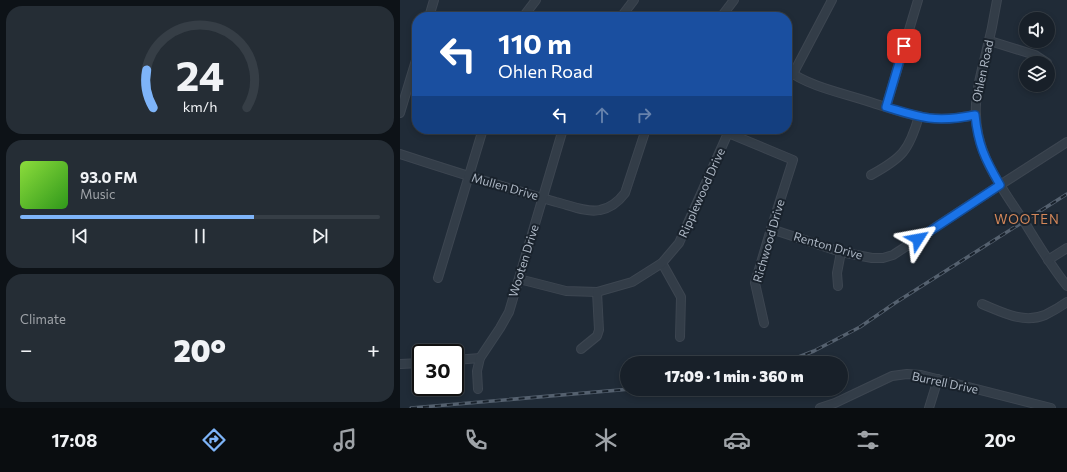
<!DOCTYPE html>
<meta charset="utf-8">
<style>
:root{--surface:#182029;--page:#252d35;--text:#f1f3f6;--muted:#9fa3a8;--line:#363e46;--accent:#7eb4f9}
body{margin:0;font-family:Commissioner,sans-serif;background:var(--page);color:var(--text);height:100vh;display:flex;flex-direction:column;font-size:15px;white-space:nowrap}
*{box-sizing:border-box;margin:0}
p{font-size:13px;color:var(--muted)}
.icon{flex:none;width:22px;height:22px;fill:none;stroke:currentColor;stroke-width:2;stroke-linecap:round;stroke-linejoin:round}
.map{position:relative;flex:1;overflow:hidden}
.side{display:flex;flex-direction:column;gap:6px;padding:6px;background:#0d1217;width:400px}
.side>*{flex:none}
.guide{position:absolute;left:12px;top:12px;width:380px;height:122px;border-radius:16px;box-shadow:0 2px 6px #0003,0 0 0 1px var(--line);background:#1a4fa0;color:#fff;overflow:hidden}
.fabs{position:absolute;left:619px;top:12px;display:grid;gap:8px}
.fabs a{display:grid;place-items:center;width:36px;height:36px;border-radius:50%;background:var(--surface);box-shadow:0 2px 6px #0003,0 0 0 1px var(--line);font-size:20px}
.speed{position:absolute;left:12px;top:344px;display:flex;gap:8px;font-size:20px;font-weight:700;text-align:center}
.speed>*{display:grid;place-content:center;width:52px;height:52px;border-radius:50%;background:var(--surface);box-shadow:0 2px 6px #0003,0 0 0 1px var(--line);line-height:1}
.speed .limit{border:2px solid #111;border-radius:6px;background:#fff;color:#111}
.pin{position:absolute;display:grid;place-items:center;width:34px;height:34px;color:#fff;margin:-17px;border-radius:8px;box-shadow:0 2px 6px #0006}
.me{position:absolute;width:44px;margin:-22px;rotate:56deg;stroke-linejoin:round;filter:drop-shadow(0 0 3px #0008)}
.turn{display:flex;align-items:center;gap:14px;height:84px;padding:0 20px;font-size:18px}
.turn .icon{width:52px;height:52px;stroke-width:2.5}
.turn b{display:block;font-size:28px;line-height:34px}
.lanes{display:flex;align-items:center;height:38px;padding:0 20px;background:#0003;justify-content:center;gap:20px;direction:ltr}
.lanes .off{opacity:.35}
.big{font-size:30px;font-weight:800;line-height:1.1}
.side .widget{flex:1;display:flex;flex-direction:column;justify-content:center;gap:6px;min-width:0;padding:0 14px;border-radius:16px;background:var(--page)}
.side .dial{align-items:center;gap:0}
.dial svg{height:104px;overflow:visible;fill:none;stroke:var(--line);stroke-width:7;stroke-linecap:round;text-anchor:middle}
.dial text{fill:var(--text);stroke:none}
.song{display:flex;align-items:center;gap:12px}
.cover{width:48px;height:48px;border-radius:6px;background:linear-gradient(135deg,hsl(90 70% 55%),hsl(110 70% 35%))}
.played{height:4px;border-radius:2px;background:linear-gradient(90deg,var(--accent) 65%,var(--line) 65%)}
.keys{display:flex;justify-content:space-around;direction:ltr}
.heat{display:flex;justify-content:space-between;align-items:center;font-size:22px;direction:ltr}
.trip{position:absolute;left:220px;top:356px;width:228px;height:40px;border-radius:20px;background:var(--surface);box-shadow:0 2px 6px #0003,0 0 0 1px var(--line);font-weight:800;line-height:40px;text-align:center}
.tab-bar{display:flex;height:64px;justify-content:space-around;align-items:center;background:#0a0d10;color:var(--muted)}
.tab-bar .icon{width:28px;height:28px}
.tab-bar .current{color:var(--accent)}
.tab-bar b{font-size:18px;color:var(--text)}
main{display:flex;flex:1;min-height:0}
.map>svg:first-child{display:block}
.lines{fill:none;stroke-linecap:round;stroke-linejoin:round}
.minor-casing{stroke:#3d4651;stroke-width:10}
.minor{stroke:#333d48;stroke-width:8}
.rail-casing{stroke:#55616f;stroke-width:3.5}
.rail{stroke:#19222c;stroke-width:2;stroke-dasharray:6;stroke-linecap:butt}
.route-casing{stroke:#114b97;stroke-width:10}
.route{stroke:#1a73e8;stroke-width:7}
.labels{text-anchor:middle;stroke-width:4;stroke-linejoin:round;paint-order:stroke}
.street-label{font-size:12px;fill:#adb7c4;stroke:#19222c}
.neighbourhood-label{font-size:13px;letter-spacing:1px;fill:#d48759;stroke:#19222c}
</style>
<main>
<section class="side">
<div class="widget dial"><svg viewBox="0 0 100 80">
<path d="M14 69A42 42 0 1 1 86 69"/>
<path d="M14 69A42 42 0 0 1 9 40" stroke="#7eb4f9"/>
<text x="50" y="56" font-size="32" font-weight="700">24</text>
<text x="50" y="72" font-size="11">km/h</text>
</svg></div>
<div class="widget">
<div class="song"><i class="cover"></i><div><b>93.0 FM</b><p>Music</p></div></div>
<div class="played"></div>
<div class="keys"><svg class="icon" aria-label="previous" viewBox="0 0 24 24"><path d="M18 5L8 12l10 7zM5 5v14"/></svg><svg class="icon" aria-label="pause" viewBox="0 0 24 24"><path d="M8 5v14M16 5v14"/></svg><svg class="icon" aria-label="next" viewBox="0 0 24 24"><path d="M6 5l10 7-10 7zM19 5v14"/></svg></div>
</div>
<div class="widget"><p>Climate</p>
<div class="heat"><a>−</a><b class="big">20°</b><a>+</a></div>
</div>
</section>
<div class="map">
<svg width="667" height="408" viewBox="0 0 667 408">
<rect width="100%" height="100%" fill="#202b37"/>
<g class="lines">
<!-- minor casing -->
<g class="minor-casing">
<g id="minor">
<path d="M597,0C594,19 590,38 585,57C581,72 577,88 576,104C573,152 600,185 625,223C638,244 651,266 667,286"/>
<polyline points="29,17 34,0"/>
<polyline points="123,17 136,0"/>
<polyline points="221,17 234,0"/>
<polyline points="321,17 334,0"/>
<polyline points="590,41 635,55 647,63"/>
<path d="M387,70C410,87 443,93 470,102C489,108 509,116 529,118C545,120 560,118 575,115"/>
<polyline points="393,74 432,0"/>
<polyline points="486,107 518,0"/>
<polyline points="0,113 17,57"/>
<polyline points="323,129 328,133 393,160 371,229 355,283 364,323"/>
<path d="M0,154C52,171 103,187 156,202C169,205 187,213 200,210C211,208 219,201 225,193L246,129"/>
<path d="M471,175C502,158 509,151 519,116"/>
<polyline points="371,229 441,252 472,258 483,258 493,255 600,185 667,142"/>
<polyline points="648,260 667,248"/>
<polyline points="262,263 281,297 280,337"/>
<polyline points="38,278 83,129"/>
<polyline points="119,279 166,291 197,292 232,282 262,263 279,243 328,133"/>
<polyline points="438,286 437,273 441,252"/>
<path d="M582,304C602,312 623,324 645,315C653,311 660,307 667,302"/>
<polyline points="181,349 197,336 199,330 197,292"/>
<polyline points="55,360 80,358"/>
<polyline points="0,364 21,363"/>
<polyline points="78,389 77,371 80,358 100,328 109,312 163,129"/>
<polyline points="420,408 435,403 492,376 507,374 521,375 651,408"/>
<polyline points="529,408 538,379"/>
</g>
</g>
<!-- minor -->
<use href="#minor" class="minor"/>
<!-- rail casing -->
<g class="rail-casing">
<g id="rail">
<polyline points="383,363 414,351 460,327 495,303 667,194"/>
<polyline points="11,408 231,389"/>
</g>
</g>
<!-- rail -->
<use href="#rail" class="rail"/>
</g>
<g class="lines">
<!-- route casing -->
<g class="route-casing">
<path id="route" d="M504,46L486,107C500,111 514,116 529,118C544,120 560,118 575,115C578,145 585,159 600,185L518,239"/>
</g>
<!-- route -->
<use href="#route" class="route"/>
</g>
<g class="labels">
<!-- street labels -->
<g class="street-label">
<text transform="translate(583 71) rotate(-78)" y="4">Ohlen Road</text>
<text transform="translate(105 187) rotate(16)" y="4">Mullen Drive</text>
<text transform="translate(302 193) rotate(-66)" y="4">Ripplewood Drive</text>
<text transform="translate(369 241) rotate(-74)" y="4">Richwood Drive</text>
<text transform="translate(428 246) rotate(16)" y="4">Renton Drive</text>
<text transform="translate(124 261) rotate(-73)" y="4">Wooten Drive</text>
<text transform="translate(545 383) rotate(12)" y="4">Burrell Drive</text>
</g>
<!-- neighbourhood labels -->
<g class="neighbourhood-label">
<text x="627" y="224">WOOTEN</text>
</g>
</g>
</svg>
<div class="fabs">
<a><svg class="icon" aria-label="sound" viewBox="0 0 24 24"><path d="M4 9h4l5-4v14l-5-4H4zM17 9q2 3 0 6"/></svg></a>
<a><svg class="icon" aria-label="layers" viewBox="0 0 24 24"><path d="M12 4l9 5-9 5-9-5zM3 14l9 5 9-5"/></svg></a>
</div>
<div class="speed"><div class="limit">30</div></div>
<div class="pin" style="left:504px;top:46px;background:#d93025"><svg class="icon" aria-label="arrive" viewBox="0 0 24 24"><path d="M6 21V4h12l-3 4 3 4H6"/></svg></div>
<svg class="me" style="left:518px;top:239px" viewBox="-20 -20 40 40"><path d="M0-17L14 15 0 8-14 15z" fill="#1a73e8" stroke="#fff" stroke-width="4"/></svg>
<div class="trip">17:09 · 1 min · 360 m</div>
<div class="guide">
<div class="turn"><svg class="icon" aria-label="left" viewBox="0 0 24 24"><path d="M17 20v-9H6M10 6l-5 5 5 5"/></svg><div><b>110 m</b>Ohlen Road</div></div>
<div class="lanes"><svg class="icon" aria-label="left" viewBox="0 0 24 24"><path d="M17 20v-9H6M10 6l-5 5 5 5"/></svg><svg class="icon off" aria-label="ahead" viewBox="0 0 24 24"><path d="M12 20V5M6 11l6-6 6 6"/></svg><svg class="icon off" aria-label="right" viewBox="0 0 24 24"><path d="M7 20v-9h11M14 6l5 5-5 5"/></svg></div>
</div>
</div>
</main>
<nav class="tab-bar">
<b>17:08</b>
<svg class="icon current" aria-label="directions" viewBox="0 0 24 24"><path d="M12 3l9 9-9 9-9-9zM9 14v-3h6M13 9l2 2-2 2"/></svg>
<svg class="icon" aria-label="music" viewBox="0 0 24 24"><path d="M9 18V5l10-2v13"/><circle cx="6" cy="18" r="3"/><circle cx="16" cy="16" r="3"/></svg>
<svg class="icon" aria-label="phone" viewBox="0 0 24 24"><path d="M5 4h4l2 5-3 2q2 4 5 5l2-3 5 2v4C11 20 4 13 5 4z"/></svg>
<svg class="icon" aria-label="climate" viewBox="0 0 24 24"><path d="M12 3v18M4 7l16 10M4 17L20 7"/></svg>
<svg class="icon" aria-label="car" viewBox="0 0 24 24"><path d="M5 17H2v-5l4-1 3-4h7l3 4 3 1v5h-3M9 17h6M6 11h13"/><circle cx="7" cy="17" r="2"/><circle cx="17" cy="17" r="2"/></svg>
<svg class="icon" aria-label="filters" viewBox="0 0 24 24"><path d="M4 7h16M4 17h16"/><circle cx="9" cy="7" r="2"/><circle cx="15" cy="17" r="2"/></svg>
<b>20°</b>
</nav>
